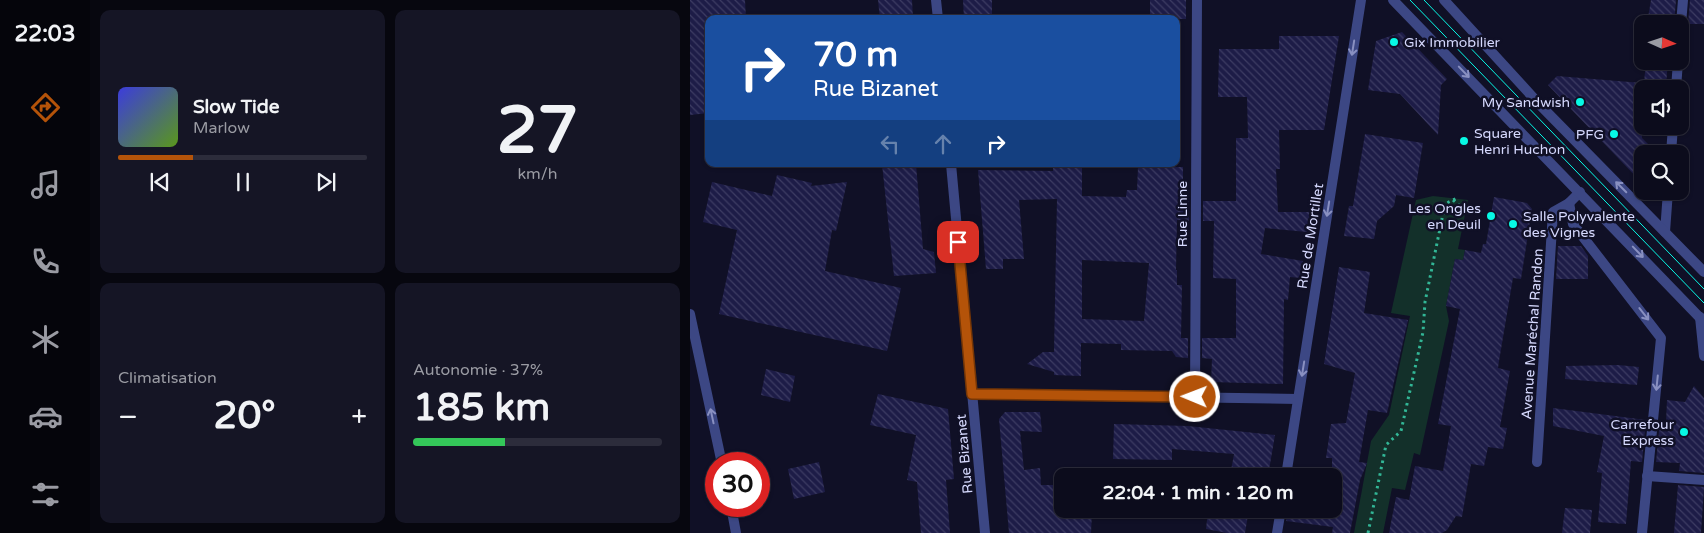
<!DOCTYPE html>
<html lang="fr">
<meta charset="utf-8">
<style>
:root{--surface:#0c0c1c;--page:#151525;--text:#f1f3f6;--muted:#9a9ba3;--line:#2c2c3b;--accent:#b45309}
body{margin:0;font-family:"Varela Round",sans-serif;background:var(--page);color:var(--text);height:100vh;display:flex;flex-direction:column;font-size:19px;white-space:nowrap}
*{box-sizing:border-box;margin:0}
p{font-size:16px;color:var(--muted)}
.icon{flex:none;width:28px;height:28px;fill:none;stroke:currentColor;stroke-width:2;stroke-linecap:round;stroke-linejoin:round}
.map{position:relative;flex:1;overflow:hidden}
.side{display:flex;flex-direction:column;gap:10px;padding:10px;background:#07070f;width:600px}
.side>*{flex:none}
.top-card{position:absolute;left:15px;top:15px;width:475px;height:152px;border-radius:10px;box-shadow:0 1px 4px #0004,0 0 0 1px var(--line);background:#1a4fa0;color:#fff;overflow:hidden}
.needle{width:32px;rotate:93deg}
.tools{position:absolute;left:944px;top:15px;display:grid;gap:10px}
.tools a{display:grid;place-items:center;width:55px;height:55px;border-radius:10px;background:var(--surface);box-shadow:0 1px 4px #0004,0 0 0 1px var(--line);font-size:25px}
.speed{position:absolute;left:15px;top:452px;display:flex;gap:10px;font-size:25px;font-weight:700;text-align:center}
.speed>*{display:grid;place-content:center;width:65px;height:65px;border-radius:50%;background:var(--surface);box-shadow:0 1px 4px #0004,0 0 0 1px var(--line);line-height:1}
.speed .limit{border:8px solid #d22;background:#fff;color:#111}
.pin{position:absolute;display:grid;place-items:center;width:42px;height:42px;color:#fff;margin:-21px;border-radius:10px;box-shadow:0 2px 8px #0006}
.me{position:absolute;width:55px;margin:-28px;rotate:271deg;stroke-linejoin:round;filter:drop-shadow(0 0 4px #0008)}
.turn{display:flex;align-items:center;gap:18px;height:105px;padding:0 25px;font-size:22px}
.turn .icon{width:65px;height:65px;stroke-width:2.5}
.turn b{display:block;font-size:35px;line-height:42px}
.lanes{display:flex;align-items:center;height:48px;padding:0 25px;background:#0003;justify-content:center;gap:25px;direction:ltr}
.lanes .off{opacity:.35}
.big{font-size:38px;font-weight:700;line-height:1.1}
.side .widget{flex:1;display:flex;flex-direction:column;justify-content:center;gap:8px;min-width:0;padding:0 18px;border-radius:10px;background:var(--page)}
.side .dial{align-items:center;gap:0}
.dial b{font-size:65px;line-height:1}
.song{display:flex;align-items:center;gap:15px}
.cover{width:60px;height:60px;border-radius:8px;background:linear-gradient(135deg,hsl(240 70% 55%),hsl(90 70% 35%))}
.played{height:5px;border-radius:2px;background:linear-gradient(90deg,var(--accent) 30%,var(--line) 30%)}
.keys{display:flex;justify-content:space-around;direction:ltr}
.heat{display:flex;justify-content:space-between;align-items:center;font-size:28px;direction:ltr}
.charge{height:8px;border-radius:4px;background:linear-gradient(90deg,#34c759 37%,var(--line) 0)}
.side .tiles{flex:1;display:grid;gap:10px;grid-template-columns:repeat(2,1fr)}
.trip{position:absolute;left:364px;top:468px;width:288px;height:50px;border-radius:10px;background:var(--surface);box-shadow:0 1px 4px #0004,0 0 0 1px var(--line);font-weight:700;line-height:50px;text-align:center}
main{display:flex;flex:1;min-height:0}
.menu{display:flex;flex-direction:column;width:90px;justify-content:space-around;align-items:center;background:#05050b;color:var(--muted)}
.menu .icon{width:35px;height:35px}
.menu .active{color:var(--accent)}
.menu b{font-size:22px;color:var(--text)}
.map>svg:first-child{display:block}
.green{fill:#13302a}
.building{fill:url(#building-back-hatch);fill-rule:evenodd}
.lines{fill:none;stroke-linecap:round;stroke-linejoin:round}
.path{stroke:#32b696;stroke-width:3;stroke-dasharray:2.5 4;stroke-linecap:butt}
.service{stroke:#3c4784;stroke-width:10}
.minor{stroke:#3c4784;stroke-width:10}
.tertiary{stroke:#3c4784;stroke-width:10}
.tram{stroke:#07f9e5;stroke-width:1}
.oneway{stroke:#8990c1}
.route-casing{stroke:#753606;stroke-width:12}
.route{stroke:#b45309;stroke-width:9}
.poi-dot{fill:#07f9e5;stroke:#101026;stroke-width:2}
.labels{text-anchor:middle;stroke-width:5;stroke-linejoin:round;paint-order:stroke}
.poi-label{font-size:14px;fill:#d6d9fe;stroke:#101026;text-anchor:end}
.street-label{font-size:14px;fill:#d6d9fe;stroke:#101026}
</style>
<main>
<nav class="menu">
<b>22:03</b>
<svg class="icon active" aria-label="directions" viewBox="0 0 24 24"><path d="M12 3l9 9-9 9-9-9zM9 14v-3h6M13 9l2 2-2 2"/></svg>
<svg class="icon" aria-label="music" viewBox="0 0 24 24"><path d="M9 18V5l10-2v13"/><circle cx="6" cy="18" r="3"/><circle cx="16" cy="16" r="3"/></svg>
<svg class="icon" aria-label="phone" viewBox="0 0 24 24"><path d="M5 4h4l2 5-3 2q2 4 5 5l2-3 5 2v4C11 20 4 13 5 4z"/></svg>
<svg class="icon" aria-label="climate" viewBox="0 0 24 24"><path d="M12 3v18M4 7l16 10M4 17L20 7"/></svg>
<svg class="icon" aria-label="car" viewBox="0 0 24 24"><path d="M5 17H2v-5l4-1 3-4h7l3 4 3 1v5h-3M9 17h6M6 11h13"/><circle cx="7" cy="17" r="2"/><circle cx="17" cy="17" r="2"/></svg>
<svg class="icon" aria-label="filters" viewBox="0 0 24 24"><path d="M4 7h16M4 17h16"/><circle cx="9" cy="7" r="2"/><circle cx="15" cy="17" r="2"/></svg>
</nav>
<section class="side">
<div class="tiles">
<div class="widget">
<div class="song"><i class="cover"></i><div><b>Slow Tide</b><p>Marlow</p></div></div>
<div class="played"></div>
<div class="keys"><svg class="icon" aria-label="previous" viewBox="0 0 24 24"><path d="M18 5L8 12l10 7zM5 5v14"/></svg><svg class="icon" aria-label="pause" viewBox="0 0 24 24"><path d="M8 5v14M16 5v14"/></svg><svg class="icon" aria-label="next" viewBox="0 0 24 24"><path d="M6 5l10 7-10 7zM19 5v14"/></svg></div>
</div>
<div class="widget dial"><b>27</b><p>km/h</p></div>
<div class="widget"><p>Climatisation</p>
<div class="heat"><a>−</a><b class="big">20°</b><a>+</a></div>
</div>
<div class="widget"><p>Autonomie · 37%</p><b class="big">185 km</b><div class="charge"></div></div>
</div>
</section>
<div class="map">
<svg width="1014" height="533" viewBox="0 0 1014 533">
<defs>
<pattern id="building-back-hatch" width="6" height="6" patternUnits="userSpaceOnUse" patternTransform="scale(1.25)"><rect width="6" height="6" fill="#1d1c47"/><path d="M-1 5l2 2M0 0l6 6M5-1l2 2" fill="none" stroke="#3d3c63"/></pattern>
</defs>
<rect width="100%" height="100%" fill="#101026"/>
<!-- green -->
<polygon class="green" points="743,196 778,200 768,249 775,250 773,260 765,259 756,306 759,321 730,455 724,453 715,490 702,488 693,533 664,533 681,441 699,415 720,316 701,313 726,200"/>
<!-- building -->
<g class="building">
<polygon points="0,0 55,0 56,19 19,19 19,113 0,115"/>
<polygon points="188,0 222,0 223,19 190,19"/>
<polygon points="273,0 302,0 302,19 274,19"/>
<rect x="460" y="0" width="36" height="19"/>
<polygon points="961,0 986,0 984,24 957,24"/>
<polygon points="1000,0 1014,0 1014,24 998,24"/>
<polygon points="712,32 757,79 751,85 748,135 710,94 678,90 686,41"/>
<polygon points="589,36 649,36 634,130 589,130 590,169 586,169 588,212 621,212 617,232 575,228 571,254 613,261 610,278 600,277 598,300 594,299 593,384 521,382 522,359 512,358 512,338 546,338 546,279 523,278 524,221 513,221 513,201 546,201 546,138 558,138 557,97 528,97 529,49 589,49"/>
<polygon points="956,61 978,61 976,85 954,83"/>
<polygon points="867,76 952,83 952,138 968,154 952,154 952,183 858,85"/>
<polygon points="675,134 733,143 724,198 706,195 704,206 687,221 684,239 654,236 659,206 663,206"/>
<polygon points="192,164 226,164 233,249 244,252 246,273 204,276"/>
<path d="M363,164H392V196L436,197L437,190H447L448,167H493V202L499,201V221L487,220L486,270H487V285H492L491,338H498V358L486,357L482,351L431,350V344L391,343V376L364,375V372L337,364L353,352H364L367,199L329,200L334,259H313V269H296L288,170L363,171ZM392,260L459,263L454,321L392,319Z"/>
<polygon points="87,175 122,183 121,186 157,182 146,231 142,230 135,271 211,288 197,351 29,314 47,230 13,222 22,182 82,196"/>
<polygon points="804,197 837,203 842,209 831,279 823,278 809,361 808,368 820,371 810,427 817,428 813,449 798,447 794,466 781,464 772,517 766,516 757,530 752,533 699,533 706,497 719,500 725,466 753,471 761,426 748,424 770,309 756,306 765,259 773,260 775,250 791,253 793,244 796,244"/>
<polygon points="868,246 891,246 898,256 898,279 866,279"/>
<polygon points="649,267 680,272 674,313 718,320 697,413 678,410 669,462 677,463 670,480 660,533 642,533 643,527 596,521 598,509 642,509 642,458 636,458 641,424 656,423 665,373 634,364"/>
<polygon points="928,365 949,367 947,385 875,379 876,366"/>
<polygon points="76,369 105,376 100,402 71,395"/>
<polygon points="1004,386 1014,398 1014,473 989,471 990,463 966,462 970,421 976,422 977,400 995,402"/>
<polygon points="188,394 258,409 264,479 256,480 260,533 231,533 227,482 217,480 226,435 180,425"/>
<polygon points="863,408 956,420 952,462 941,461 936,524 908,522 912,473 907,472 914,436 863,426"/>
<polygon points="315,412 350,412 352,432 330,431 334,470 350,468 351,485 372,485 372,509 399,509 399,513 402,513 401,533 319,533 309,419"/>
<polygon points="424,424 498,426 585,435 578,476 540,476 544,454 482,449 482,460 423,459"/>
<polygon points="129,462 135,492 104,499 98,469"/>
<polygon points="988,485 1014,487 1011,533 984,533"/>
<polygon points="875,508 902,510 900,533 872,533"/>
<polygon points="536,509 559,509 555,533 537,533 516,529 518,511 535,513"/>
</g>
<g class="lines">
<!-- path -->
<g class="path">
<polyline points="763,200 776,211"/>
<polyline points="678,533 696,445 711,431 733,332 735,302 755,204 767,198"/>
</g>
<!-- service -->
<polyline class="service" points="1010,317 1014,356"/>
<!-- minor -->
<g class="minor">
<polyline points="246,0 248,19"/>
<polyline points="990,36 993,0"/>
<polyline points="986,89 988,61"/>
<polyline points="981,154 983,126"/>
<polyline points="261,164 295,533"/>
<polyline points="879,203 883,224 971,338 952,533"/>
<polyline points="975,232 978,191"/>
<polyline points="0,314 32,464"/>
<polyline points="282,394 608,399"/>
<polyline points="505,397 507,0"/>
<polyline points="847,462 863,212 879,203 890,192"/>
<polyline points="596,476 671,0"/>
<polyline points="957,476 1014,480"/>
<polyline points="41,506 46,533"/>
<polyline points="587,533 591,509"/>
</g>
<!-- tertiary -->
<g class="tertiary">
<polyline points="703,0 1014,322"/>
<polyline points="754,0 850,105 1014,272"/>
</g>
<!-- tram -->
<g class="tram">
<polyline points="720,0 1014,303"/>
<polyline points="734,0 1014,289"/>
</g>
</g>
<!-- one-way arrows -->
<defs><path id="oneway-shaft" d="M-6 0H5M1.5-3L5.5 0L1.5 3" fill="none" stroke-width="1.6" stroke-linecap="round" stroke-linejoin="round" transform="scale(1.25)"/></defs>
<g class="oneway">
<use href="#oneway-shaft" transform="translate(663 48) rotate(99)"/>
<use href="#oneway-shaft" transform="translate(774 72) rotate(46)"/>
<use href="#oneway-shaft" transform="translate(931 187) rotate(-135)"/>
<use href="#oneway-shaft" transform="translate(638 209) rotate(99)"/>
<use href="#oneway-shaft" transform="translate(948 252) rotate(46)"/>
<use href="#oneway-shaft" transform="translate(954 314) rotate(52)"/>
<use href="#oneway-shaft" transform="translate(613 369) rotate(99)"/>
<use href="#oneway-shaft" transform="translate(967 383) rotate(96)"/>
<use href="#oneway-shaft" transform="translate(22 416) rotate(-102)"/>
</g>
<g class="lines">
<!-- route casing -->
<g class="route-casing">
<polyline id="route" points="268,242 282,394 505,397"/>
</g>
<!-- route -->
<use href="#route" class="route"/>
</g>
<!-- markers -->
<g class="poi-dot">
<circle cx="704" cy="42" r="5"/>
<circle cx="890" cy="102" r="5"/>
<circle cx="924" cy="134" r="5"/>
<circle cx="774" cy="141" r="5"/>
<circle cx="801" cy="216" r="5"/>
<circle cx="823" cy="224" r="5"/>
<circle cx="994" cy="432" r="5"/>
</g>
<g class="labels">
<!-- poi labels -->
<g class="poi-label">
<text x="714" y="47" text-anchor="start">Gix Immobilier</text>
<text x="880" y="107">My Sandwish</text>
<text x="784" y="138" text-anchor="start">Square<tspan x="784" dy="16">Henri Huchon</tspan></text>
<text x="914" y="139">PFG</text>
<text x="791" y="213">Les Ongles<tspan x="791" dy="16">en Deuil</tspan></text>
<text x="833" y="221" text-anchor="start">Salle Polyvalente<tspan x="833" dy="16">des Vignes</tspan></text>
<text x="984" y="429">Carrefour<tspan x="984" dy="16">Express</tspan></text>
</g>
<!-- street labels -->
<g class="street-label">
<text transform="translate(492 214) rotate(-90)" y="5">Rue Linne</text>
<text transform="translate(620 236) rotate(-81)" y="5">Rue de Mortillet</text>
<text transform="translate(842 334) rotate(-86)" y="5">Avenue Maréchal Randon</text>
<text transform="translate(274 454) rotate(-95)" y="5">Rue Bizanet</text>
</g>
</g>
</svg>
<div class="tools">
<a><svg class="needle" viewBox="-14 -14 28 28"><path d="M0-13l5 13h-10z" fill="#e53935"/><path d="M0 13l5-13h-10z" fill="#9a9ba3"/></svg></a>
<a><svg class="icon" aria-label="sound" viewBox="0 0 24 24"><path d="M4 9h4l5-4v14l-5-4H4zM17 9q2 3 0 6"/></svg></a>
<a><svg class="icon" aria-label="search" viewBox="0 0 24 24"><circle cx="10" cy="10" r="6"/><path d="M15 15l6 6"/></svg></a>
</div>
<div class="speed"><div class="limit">30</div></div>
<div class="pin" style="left:268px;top:242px;background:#d93025"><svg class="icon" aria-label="arrive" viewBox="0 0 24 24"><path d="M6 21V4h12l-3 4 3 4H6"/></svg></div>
<svg class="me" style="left:505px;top:397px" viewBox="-20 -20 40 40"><circle r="17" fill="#b45309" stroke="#fff" stroke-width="3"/><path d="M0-11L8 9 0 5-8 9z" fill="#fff"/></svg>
<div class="trip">22:04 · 1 min · 120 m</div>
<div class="top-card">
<div class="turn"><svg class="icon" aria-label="right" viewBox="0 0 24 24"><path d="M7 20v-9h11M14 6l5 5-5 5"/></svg><div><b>70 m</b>Rue Bizanet</div></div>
<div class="lanes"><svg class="icon off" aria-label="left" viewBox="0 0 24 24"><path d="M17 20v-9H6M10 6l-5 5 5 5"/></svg><svg class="icon off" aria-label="ahead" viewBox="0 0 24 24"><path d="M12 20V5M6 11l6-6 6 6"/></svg><svg class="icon" aria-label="right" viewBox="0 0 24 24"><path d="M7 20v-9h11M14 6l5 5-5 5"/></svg></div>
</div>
</div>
</main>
